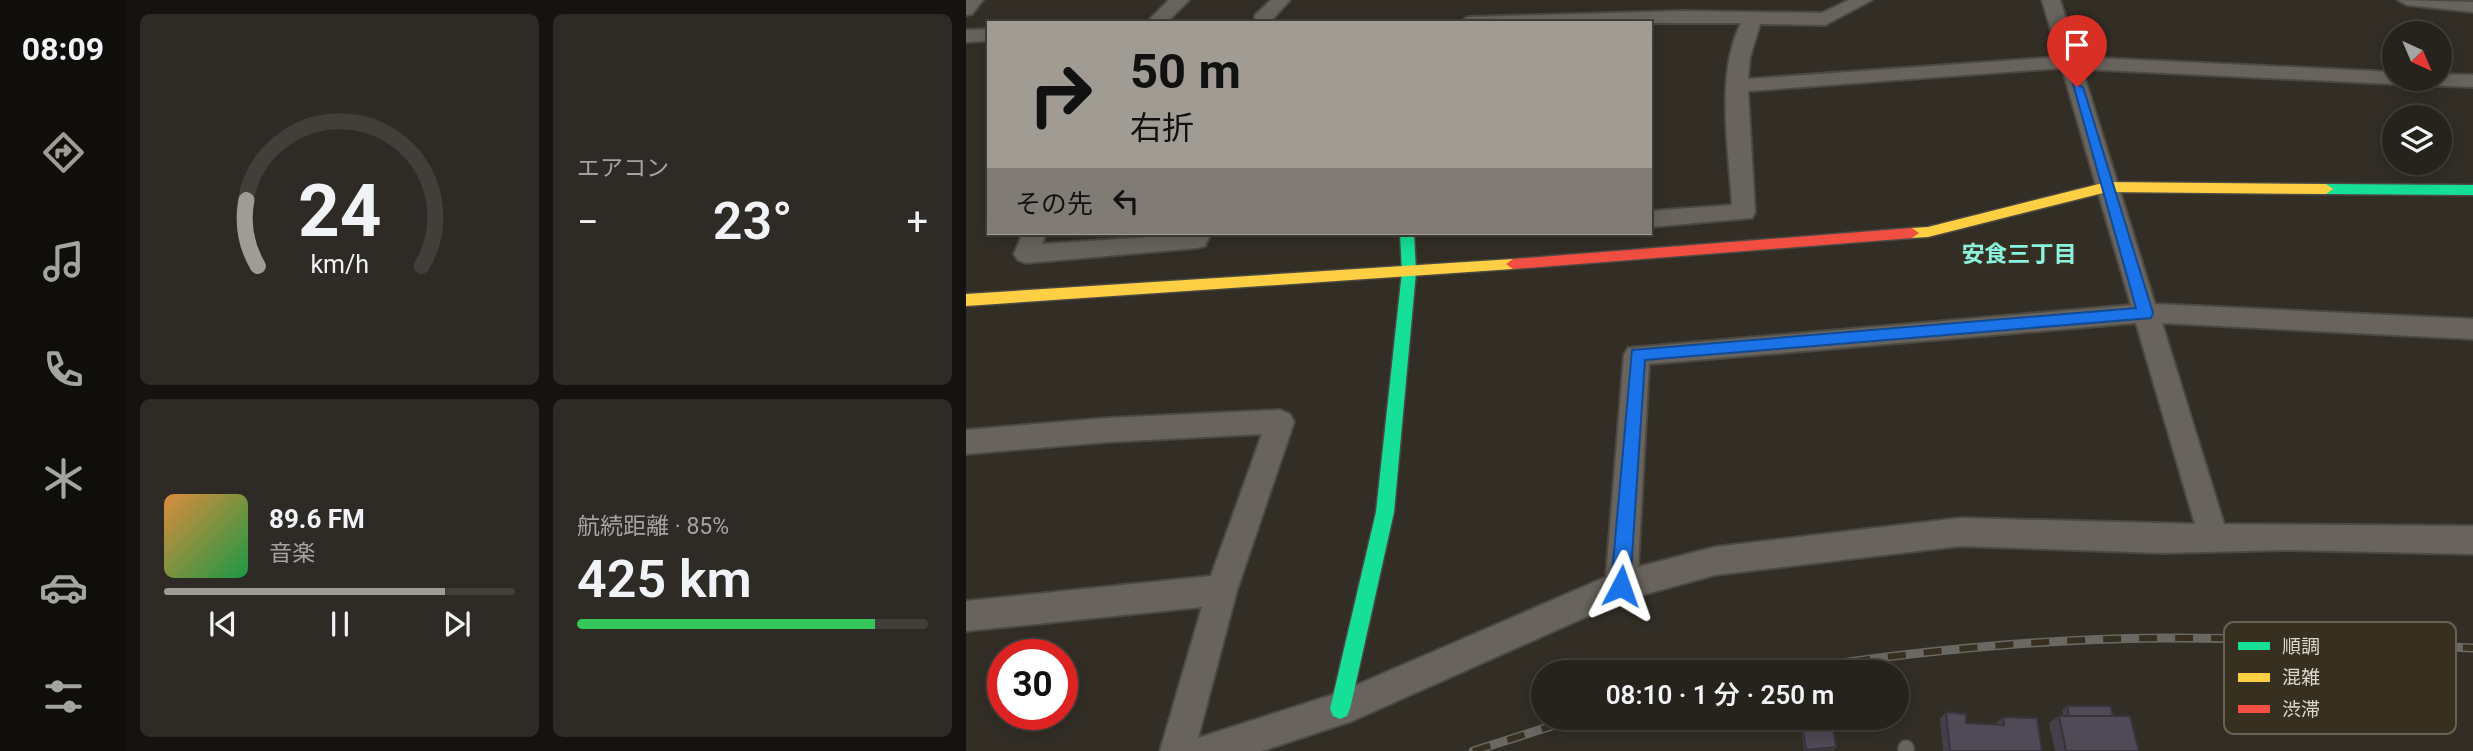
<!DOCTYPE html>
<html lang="ja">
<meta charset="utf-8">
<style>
:root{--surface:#26221c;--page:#2e2a25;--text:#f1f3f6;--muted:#a4a4a3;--line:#423f3b;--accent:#a09c93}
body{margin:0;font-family:Roboto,"Noto Sans JP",sans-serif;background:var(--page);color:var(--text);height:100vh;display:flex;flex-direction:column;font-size:26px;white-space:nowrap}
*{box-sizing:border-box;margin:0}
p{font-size:23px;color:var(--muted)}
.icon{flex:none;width:38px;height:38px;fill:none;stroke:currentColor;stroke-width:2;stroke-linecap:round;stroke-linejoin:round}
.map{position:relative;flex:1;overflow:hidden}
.sheet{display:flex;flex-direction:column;gap:14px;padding:14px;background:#15130f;width:840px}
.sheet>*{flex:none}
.banner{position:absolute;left:21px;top:21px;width:665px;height:214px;border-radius:0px;box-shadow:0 4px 18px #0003,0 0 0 2px var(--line);background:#a09c93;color:#111;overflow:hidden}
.needle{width:46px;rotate:136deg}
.buttons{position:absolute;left:1416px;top:21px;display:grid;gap:14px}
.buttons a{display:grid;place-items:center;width:70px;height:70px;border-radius:50%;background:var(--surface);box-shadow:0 4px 18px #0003,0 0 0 2px var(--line);font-size:35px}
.speed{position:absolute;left:21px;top:639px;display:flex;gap:14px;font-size:35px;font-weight:700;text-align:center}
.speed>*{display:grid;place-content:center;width:91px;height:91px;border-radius:50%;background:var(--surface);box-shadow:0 4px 18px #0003,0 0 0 2px var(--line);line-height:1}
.speed .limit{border:10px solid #d22;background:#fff;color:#111}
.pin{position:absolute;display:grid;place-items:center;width:60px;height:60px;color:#fff;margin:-72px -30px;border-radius:50% 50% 50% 0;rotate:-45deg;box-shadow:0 0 7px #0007}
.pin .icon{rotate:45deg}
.me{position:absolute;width:77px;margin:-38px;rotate:4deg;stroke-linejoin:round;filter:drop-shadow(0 0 5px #0008)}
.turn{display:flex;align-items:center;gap:24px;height:147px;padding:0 28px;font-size:32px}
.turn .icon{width:91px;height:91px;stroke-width:2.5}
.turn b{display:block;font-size:49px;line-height:60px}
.then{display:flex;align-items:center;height:66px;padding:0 28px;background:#0003;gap:14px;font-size:26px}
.big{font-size:52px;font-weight:600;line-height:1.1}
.sheet .card{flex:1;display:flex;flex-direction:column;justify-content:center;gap:10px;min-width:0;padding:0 24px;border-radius:10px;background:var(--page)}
.sheet .dial{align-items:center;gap:0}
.dial svg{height:182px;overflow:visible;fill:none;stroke:var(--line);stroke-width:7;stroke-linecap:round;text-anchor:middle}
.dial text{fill:var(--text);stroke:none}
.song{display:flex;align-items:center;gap:21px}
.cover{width:84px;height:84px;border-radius:10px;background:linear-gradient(135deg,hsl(30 70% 55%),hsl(140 70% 35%))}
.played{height:7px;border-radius:4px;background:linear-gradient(90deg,var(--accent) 80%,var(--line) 80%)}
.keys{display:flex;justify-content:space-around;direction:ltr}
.heat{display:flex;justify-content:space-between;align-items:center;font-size:38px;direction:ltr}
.charge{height:10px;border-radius:5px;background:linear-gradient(90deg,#34c759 85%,var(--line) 0)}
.sheet .tiles{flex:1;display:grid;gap:14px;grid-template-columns:repeat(2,1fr)}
.trip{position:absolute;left:565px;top:660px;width:378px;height:70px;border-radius:35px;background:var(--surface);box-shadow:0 4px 18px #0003,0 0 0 2px var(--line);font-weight:600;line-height:70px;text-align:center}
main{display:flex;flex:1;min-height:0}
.tabs{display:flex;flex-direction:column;width:126px;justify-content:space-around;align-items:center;background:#0f0e0b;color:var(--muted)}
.tabs .icon{width:49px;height:49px}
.tabs .on{color:var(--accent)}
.tabs b{font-size:32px;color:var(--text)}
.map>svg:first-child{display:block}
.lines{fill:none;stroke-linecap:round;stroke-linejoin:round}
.lane-casing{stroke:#4c4942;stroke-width:18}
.street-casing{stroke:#4c4942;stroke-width:4}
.fast-casing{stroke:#4c4942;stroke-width:3}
.slow-casing{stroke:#4c4942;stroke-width:3}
.jam-casing{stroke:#4c4942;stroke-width:3}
.lane{stroke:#68645d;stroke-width:15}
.street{fill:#68645d;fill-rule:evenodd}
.fast{fill:#16e098;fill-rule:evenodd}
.slow{fill:#ffcf43;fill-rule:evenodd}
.jam{fill:#f24e42;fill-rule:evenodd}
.rail-casing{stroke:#6a6862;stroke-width:9}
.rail{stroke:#373021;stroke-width:6;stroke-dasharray:18;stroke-linecap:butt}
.wall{fill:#444049}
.building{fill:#4f4a55;stroke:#37343c;stroke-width:2}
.route{fill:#1a73e8;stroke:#114b97;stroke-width:2}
.labels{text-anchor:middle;stroke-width:6;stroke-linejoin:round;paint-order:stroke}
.neighbourhood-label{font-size:23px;font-weight:bold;fill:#8bf2e0;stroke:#373021}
.key{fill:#373021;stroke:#686255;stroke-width:2}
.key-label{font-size:19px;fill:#dbd7ce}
</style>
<main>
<nav class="tabs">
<b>08:09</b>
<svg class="icon on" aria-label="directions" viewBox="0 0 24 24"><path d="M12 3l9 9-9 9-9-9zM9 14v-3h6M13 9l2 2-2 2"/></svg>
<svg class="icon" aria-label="music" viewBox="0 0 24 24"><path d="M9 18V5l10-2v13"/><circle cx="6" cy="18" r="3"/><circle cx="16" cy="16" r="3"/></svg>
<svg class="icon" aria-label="phone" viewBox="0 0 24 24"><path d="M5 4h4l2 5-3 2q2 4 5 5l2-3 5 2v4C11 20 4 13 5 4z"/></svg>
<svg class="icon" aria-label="climate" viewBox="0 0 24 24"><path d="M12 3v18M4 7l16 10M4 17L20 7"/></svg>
<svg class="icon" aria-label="car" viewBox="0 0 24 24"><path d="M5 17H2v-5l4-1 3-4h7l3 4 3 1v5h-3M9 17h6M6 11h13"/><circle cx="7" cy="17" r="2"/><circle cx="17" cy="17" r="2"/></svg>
<svg class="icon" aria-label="filters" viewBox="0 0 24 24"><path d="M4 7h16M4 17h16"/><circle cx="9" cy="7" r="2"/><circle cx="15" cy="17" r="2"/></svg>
</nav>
<section class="sheet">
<div class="tiles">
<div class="card dial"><svg viewBox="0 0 100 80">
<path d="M14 69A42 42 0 1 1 86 69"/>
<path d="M14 69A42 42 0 0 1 9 40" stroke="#a09c93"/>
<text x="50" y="56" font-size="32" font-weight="700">24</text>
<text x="50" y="72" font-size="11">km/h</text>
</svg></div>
<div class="card"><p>エアコン</p>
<div class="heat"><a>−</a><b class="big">23°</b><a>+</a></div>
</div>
<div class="card">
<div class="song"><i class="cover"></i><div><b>89.6 FM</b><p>音楽</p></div></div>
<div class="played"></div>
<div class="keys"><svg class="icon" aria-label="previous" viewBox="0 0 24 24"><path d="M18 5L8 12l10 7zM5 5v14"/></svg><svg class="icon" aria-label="pause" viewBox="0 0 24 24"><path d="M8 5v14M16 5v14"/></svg><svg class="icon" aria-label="next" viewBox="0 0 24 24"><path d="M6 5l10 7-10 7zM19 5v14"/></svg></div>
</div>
<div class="card"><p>航続距離 · 85%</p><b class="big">425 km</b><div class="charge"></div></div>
</div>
</section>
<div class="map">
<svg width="1507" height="751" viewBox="0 0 1507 751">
<rect width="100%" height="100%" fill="#322e26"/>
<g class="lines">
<!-- lane casing -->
<g class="lane-casing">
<polyline id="lane" points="940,748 940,751"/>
</g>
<!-- street casing -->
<g class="street-casing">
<g id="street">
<polygon points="0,0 17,0 6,14 0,15"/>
<polygon points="203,0 223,0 200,23 180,23"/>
<polygon points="305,0 324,0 306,20 307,23 289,23 289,15"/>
<path d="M883,0H906L859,25L794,24L784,57L782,79L1093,57L1076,0H1094L1112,57L1428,72V79H1437L1428,84L1116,69L1189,304L1507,319V339L1196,323L1258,524L1507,526V554L1322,550L1197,553L994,546L749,575L658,600L386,721L296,751H194L236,607L0,631V601L245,576L296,434L142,442L0,454V430L142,418L314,410L324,414L328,422L271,590L232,738L372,693L640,577L658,355L662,348L1165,305L1096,68L782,91L789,212L786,218L684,227V211L766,205C763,148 749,76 775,23H493L502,17L716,11L856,13ZM1170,323L1229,524L994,518L749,547L672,567L683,364Z"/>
<polygon points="1432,0 1507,2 1507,12 1441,5"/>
<polygon points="23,29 23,41 0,42 0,30"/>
<polygon points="1474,74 1507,75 1507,87 1452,85 1442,79 1474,79"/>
<polygon points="57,233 80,233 76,244 245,233 239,246 231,248 60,263 52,260 48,254"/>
</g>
</g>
<!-- fast casing -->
<g class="fast-casing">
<g id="fast">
<polygon points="1360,184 1507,185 1507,195 1360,194 1353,189"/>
<polygon points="434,233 448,233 450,272 428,512 384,709 381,716 374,719 367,716 364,709 410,512 436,272"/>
</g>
</g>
<!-- slow casing -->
<g class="slow-casing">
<g id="slow">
<polygon points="1141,182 1360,184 1367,189 1360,194 1141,192 962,237 946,238 939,233 946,228 962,227"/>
<polygon points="547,259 554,264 547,269 0,306 0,294"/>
</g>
</g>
<!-- jam casing -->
<g class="jam-casing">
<polygon id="jam" points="946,228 953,233 946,238 547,269 540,264 547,259"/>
</g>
<!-- lane -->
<use href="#lane" class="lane"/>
<!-- street -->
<use href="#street" class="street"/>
<!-- fast -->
<use href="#fast" class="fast"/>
<!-- slow -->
<use href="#slow" class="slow"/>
<!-- jam -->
<use href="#jam" class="jam"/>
<!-- rail casing -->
<g class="rail-casing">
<g id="rail">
<path d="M815,672C941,652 1067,639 1195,638C1299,637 1403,644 1507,648"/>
<polyline points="507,751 611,718"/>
</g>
</g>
<!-- rail -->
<use href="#rail" class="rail"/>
</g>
<!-- wall -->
<g class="wall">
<polygon points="1101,706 1147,716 1173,751 1089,751 1083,723 1093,716 1097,716 1096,710"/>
<polygon points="980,712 1000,723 1030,725 1030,723 1037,717 1076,751 977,751 974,719"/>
<polygon points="836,724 870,747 868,750 838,751 835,727"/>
</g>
<!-- building -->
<g class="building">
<polygon points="1101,706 1145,706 1147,716 1103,716"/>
<polygon points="980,712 1000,714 1000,723 1038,725 1037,717 1071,718 1076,751 984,751"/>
<polygon points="1093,716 1164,716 1173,751 1100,751"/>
<polygon points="866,720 870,747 840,750 836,724"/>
</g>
<!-- route -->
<polygon class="route" points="1107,84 1117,87 1187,313 1185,318 679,360 664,586 661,593 655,595 648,593 645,586 666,350 1170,308"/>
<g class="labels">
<!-- neighbourhood labels -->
<g class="neighbourhood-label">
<text x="1053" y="262">安食三丁目</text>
</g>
</g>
<!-- legend -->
<rect x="1258" y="622" width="232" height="112" rx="10" class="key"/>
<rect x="1272" y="642" width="32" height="8" fill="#16e098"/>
<rect x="1272" y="673" width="32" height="9" fill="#ffcf43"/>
<rect x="1272" y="705" width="32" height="8" fill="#f24e42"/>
<g class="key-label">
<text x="1316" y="653">順調</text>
<text x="1316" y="684">混雑</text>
<text x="1316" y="716">渋滞</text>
</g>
</svg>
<div class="buttons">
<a><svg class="needle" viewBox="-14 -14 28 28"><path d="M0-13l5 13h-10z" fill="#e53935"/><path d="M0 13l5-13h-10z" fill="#a4a4a3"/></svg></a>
<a><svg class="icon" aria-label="layers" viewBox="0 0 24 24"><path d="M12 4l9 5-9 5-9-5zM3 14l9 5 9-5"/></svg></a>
</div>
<div class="speed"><div class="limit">30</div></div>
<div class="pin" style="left:1111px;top:87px;background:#d93025"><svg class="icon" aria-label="arrive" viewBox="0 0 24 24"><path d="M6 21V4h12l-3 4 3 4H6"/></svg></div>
<svg class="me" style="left:655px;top:586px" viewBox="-20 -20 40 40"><path d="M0-17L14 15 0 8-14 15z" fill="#1a73e8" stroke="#fff" stroke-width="4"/></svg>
<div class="trip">08:10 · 1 分 · 250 m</div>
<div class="banner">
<div class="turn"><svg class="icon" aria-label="right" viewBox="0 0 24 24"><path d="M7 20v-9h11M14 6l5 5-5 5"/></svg><div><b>50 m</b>右折</div></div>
<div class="then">その先<svg class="icon" aria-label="left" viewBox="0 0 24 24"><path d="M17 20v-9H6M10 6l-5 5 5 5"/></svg></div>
</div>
</div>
</main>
